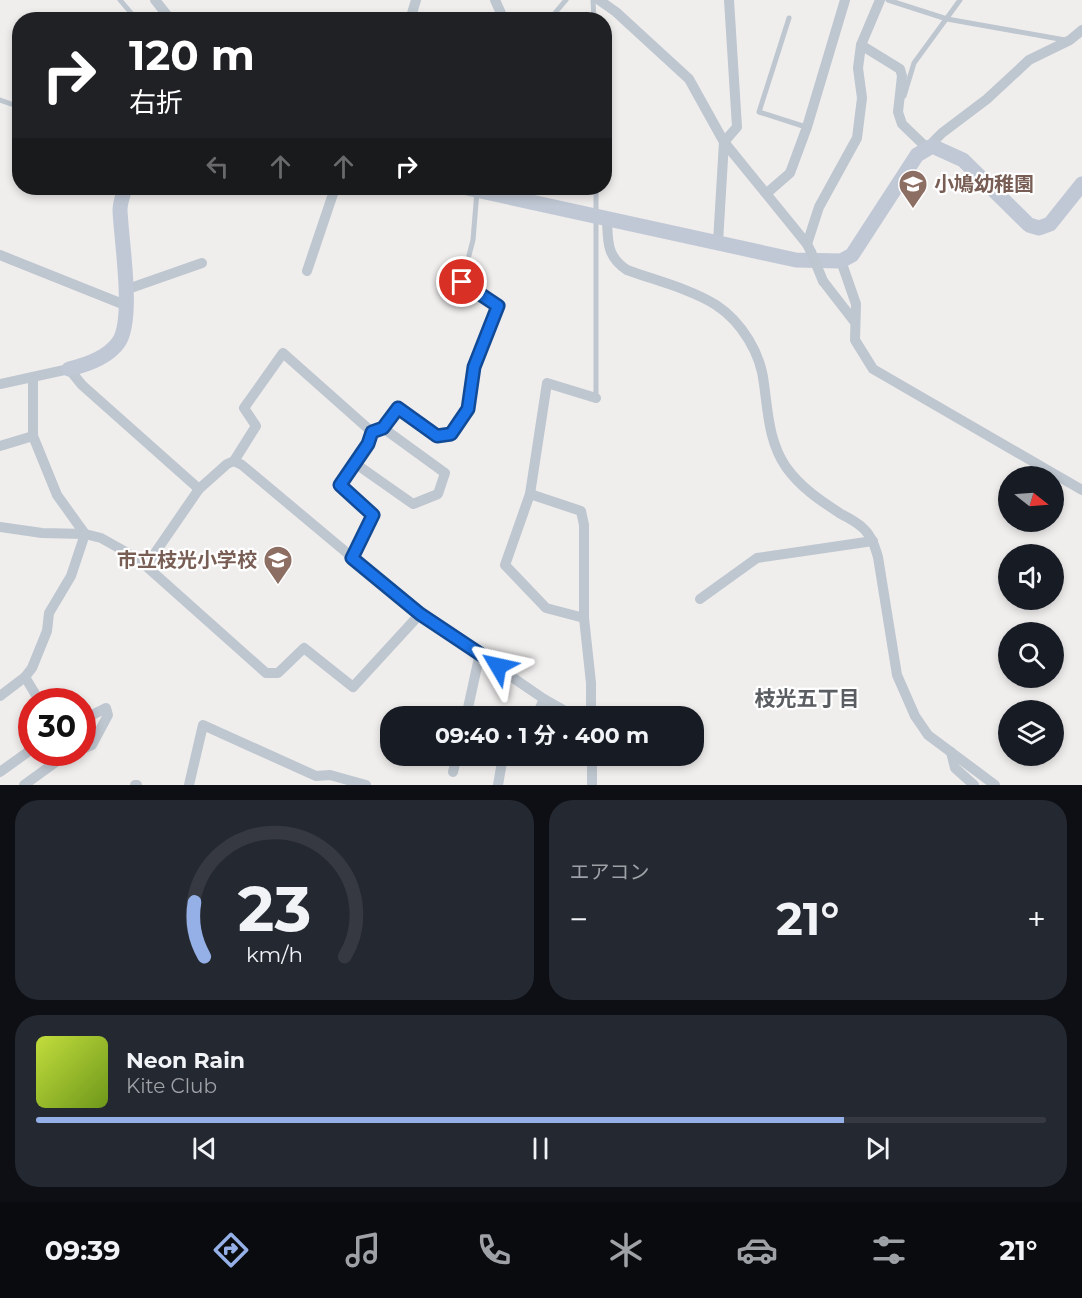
<!DOCTYPE html>
<html lang="ja">
<meta charset="utf-8">
<style>
:root{--surface:#171b24;--page:#242831;--text:#f1f3f6;--muted:#9ea1a6;--line:#363941;--accent:#94b0e6}
body{margin:0;font-family:Montserrat,"Noto Sans JP",sans-serif;background:var(--page);color:var(--text);height:100vh;display:flex;flex-direction:column;font-size:22px;white-space:nowrap}
*{box-sizing:border-box;margin:0}
p{font-size:20px;color:var(--muted)}
.icon{flex:none;width:33px;height:33px;fill:none;stroke:currentColor;stroke-width:2;stroke-linecap:round;stroke-linejoin:round}
.map{position:relative;height:785px;overflow:hidden}
.panel{display:flex;flex-direction:column;gap:15px;padding:15px;background:#0d0f14;flex:1}
.panel>*{flex:none}
.top-card{position:absolute;left:12px;top:12px;width:600px;height:183px;border-radius:24px;box-shadow:0 3px 9px #0003;background:#202124;color:#fff;overflow:hidden}
.needle{width:39px;rotate:107deg}
.fabs{position:absolute;left:998px;top:466px;display:grid;gap:12px}
.fabs a{display:grid;place-items:center;width:66px;height:66px;border-radius:50%;background:var(--surface);box-shadow:0 3px 9px #0003;font-size:30px}
.speed{position:absolute;left:18px;top:688px;display:flex;gap:12px;font-size:30px;font-weight:700;text-align:center}
.speed>*{display:grid;place-content:center;width:78px;height:78px;border-radius:50%;background:var(--surface);box-shadow:0 3px 9px #0003;line-height:1}
.speed .limit{border:9px solid #d22;background:#fff;color:#111}
.pin{position:absolute;display:grid;place-items:center;width:51px;height:51px;color:#fff;margin:-26px;border:3px solid #fff;border-radius:50%;box-shadow:0 2px 6px #0007}
.me{position:absolute;width:66px;margin:-33px;rotate:306deg;stroke-linejoin:round;filter:drop-shadow(0 0 4px #0008)}
.turn{display:flex;align-items:center;gap:21px;height:126px;padding:0 18px;font-size:27px}
.turn .icon{width:78px;height:78px;stroke-width:2.5}
.turn b{display:block;font-size:42px;line-height:51px}
.lanes{display:flex;align-items:center;height:57px;padding:0 18px;background:#0003;justify-content:center;gap:30px;direction:ltr}
.lanes .off{opacity:.35}
.big{font-size:45px;font-weight:700;line-height:1.1}
.panel .widget{flex:1;display:flex;flex-direction:column;justify-content:center;gap:9px;min-width:0;padding:0 21px;border-radius:24px;background:var(--page)}
.panel .dial{align-items:center;gap:0}
.dial svg{height:156px;overflow:visible;fill:none;stroke:var(--line);stroke-width:7;stroke-linecap:round;text-anchor:middle}
.dial text{fill:var(--text);stroke:none}
.song{display:flex;align-items:center;gap:18px}
.cover{width:72px;height:72px;border-radius:9px;background:linear-gradient(135deg,hsl(70 70% 55%),hsl(80 70% 35%))}
.played{height:6px;border-radius:3px;background:linear-gradient(90deg,var(--accent) 80%,var(--line) 80%)}
.keys{display:flex;justify-content:space-around;direction:ltr}
.heat{display:flex;justify-content:space-between;align-items:center;font-size:33px;direction:ltr}
.panel .tiles{flex:1;display:grid;gap:15px;grid-template-columns:1fr 1fr}
.widget:last-child{grid-column:span 2}
.trip{position:absolute;left:380px;top:706px;width:324px;height:60px;border-radius:24px;background:var(--surface);box-shadow:0 3px 9px #0003;font-weight:700;line-height:60px;text-align:center}
.tab-bar{display:flex;height:96px;justify-content:space-around;align-items:center;background:#090b0e;color:var(--muted)}
.tab-bar .icon{width:42px;height:42px}
.tab-bar .active{color:var(--accent)}
.tab-bar b{font-size:27px;color:var(--text)}
.map>svg:first-child{display:block}
.lines{fill:none;stroke-linecap:round;stroke-linejoin:round}
.lane{stroke:#bec6cf;stroke-width:5}
.street{stroke:#bec6cf;stroke-width:10}
.secondary{stroke:#c0c8d5;stroke-width:15}
.street-bridge{stroke:#bec6cf;stroke-width:10}
.route-casing{stroke:#114b97;stroke-width:15}
.route{stroke:#1a73e8;stroke-width:10}
.labels{text-anchor:middle;stroke-width:4.5;stroke-linejoin:round;paint-order:stroke}
.education-label{font-size:20px;font-weight:bold;fill:#785e54;stroke:#fff;text-anchor:start}
.neighbourhood-label{font-size:21px;font-weight:bold;fill:#5a5d61;stroke:#fff}
</style>
<div class="map">
<svg width="1082" height="785" viewBox="0 0 1082 785">
<rect width="100%" height="100%" fill="#f0eded"/>
<g class="lines">
<!-- lane -->
<g class="lane">
<polyline points="120,0 137,20"/>
<polyline points="593,0 594,20"/>
<polyline points="888,0 947,19 1065,40"/>
<polyline points="789,18 759,112 806,127"/>
<polyline points="549,20 566,0"/>
<polyline points="904,96 914,63 960,0"/>
<polyline points="0,100 20,107"/>
<polyline points="596,188 596,398"/>
<polyline points="477,191 473,240 462,282 498,306"/>
</g>
<!-- street -->
<g class="street">
<polyline points="155,0 171,20"/>
<polyline points="495,0 504,20"/>
<polyline points="599,0 616,12 689,79 724,142 807,244 811,252"/>
<polyline points="410,20 416,0"/>
<polyline points="861,45 900,69 902,76 898,112 902,124 927,148"/>
<polyline points="932,146 934,141 942,133 987,99 1029,60 1070,40 1082,30"/>
<polyline points="767,193 790,173 807,127 845,0"/>
<path d="M607,219C608,241 606,256 627,270C654,280 691,289 716,305C742,322 761,354 764,384C768,413 769,442 786,467C801,488 821,501 841,514C849,518 858,523 864,529C872,537 875,547 878,557L897,675L915,716L928,735L995,785"/>
<polyline points="718,242 724,142 737,127 729,0"/>
<polyline points="807,244 819,207 857,138 862,98 858,68 861,45 880,0"/>
<polyline points="0,255 125,305"/>
<polyline points="841,261 856,304 855,340 873,369 1082,490"/>
<polyline points="307,271 335,188"/>
<polyline points="823,281 854,321"/>
<polyline points="125,290 202,263"/>
<polyline points="33,377 33,436 57,495 85,534"/>
<polyline points="0,384 69,369 82,385 199,489"/>
<polyline points="0,446 33,436"/>
<polyline points="234,461 242,465 420,614 544,699 576,717"/>
<polyline points="356,464 413,504 438,494 445,473 383,428"/>
<polyline points="530,494 581,511 584,525 584,618 591,683 591,717"/>
<polyline points="0,527 42,533 85,534 101,538 126,552 146,566 266,673 278,673 304,648 353,687 420,614"/>
<polyline points="352,558 373,515 340,485 368,443 372,432 383,428 398,408 437,436 451,434 468,409 474,367 498,306"/>
<polyline points="146,566 199,489 227,464 234,461 256,426 244,408 283,353 372,432"/>
<polyline points="700,599 757,558 873,541"/>
<polyline points="584,618 546,608 505,565 530,494 547,383 596,398"/>
<polyline points="25,677 40,702"/>
<polyline points="0,696 25,677 32,668 47,631 49,613 71,576 85,534"/>
<polyline points="466,717 480,653"/>
<polyline points="536,717 544,699"/>
<polyline points="82,720 106,708 108,715 92,745 82,749"/>
<polyline points="951,752 955,768 974,785"/>
<polyline points="592,756 592,785"/>
<polyline points="0,772 32,749"/>
<polyline points="453,772 457,756"/>
<polyline points="24,785 60,759 73,753"/>
<polyline points="135,785 137,785"/>
<polyline points="189,785 203,725 316,776 330,775 366,785"/>
<polyline points="498,785 503,756"/>
</g>
<!-- secondary -->
<g class="secondary">
<polyline points="467,188 796,260 841,261 852,255 917,155 932,146 963,160 1029,225 1039,228 1050,224 1082,184"/>
<path d="M69,369C86,365 107,358 118,343C135,321 121,240 120,210C120,203 123,195 125,188"/>
</g>
<!-- street-bridge -->
<polyline class="street-bridge" points="811,252 823,281"/>
</g>
<g class="lines">
<!-- route casing -->
<g class="route-casing">
<polyline id="route" points="462,282 498,306 474,367 468,409 451,434 437,436 398,408 383,428 372,432 368,444 340,485 373,515 352,558 420,614 498,666"/>
</g>
<!-- route -->
<use href="#route" class="route"/>
</g>
<!-- icons -->
<defs>
<g id="school-pin" transform="scale(1.5)"><path d="M0 17L-7.5 6A9.5 9.5 0 1 1 7.5 6Z" fill="#8d6e63" stroke="#fff"/><path d="M0-5L7-2L0 1L-7-2ZM-4 1L0 2.5L4 1V4Q0 6-4 4Z" fill="#fff"/></g>
</defs>
<g fill-rule="evenodd">
<use href="#school-pin" x="913" y="184"/>
<use href="#school-pin" x="278" y="560"/>
</g>
<g class="labels">
<!-- education labels -->
<g class="education-label">
<text x="934" y="191">小鳩幼稚園</text>
<text x="257" y="567" text-anchor="end">市立枝光小学校</text>
</g>
<!-- neighbourhood labels -->
<g class="neighbourhood-label">
<text x="807" y="706">枝光五丁目</text>
</g>
</g>
</svg>
<div class="fabs">
<a><svg class="needle" viewBox="-14 -14 28 28"><path d="M0-13l5 13h-10z" fill="#e53935"/><path d="M0 13l5-13h-10z" fill="#9ea1a6"/></svg></a>
<a><svg class="icon" aria-label="sound" viewBox="0 0 24 24"><path d="M4 9h4l5-4v14l-5-4H4zM17 9q2 3 0 6"/></svg></a>
<a><svg class="icon" aria-label="search" viewBox="0 0 24 24"><circle cx="10" cy="10" r="6"/><path d="M15 15l6 6"/></svg></a>
<a><svg class="icon" aria-label="layers" viewBox="0 0 24 24"><path d="M12 4l9 5-9 5-9-5zM3 14l9 5 9-5"/></svg></a>
</div>
<div class="speed"><div class="limit">30</div></div>
<div class="pin" style="left:462px;top:282px;background:#d93025"><svg class="icon" aria-label="arrive" viewBox="0 0 24 24"><path d="M6 21V4h12l-3 4 3 4H6"/></svg></div>
<svg class="me" style="left:498px;top:666px" viewBox="-20 -20 40 40"><path d="M0-17L14 15 0 8-14 15z" fill="#1a73e8" stroke="#fff" stroke-width="4"/></svg>
<div class="trip">09:40 · 1 分 · 400 m</div>
<div class="top-card">
<div class="turn"><svg class="icon" aria-label="right" viewBox="0 0 24 24"><path d="M7 20v-9h11M14 6l5 5-5 5"/></svg><div><b>120 m</b>右折</div></div>
<div class="lanes"><svg class="icon off" aria-label="left" viewBox="0 0 24 24"><path d="M17 20v-9H6M10 6l-5 5 5 5"/></svg><svg class="icon off" aria-label="ahead" viewBox="0 0 24 24"><path d="M12 20V5M6 11l6-6 6 6"/></svg><svg class="icon off" aria-label="ahead" viewBox="0 0 24 24"><path d="M12 20V5M6 11l6-6 6 6"/></svg><svg class="icon" aria-label="right" viewBox="0 0 24 24"><path d="M7 20v-9h11M14 6l5 5-5 5"/></svg></div>
</div>
</div>
<section class="panel">
<div class="tiles">
<div class="widget dial"><svg viewBox="0 0 100 80">
<path d="M14 69A42 42 0 1 1 86 69"/>
<path d="M14 69A42 42 0 0 1 9 41" stroke="#94b0e6"/>
<text x="50" y="56" font-size="32" font-weight="700">23</text>
<text x="50" y="72" font-size="11">km/h</text>
</svg></div>
<div class="widget"><p>エアコン</p>
<div class="heat"><a>−</a><b class="big">21°</b><a>+</a></div>
</div>
<div class="widget">
<div class="song"><i class="cover"></i><div><b>Neon Rain</b><p>Kite Club</p></div></div>
<div class="played"></div>
<div class="keys"><svg class="icon" aria-label="previous" viewBox="0 0 24 24"><path d="M18 5L8 12l10 7zM5 5v14"/></svg><svg class="icon" aria-label="pause" viewBox="0 0 24 24"><path d="M8 5v14M16 5v14"/></svg><svg class="icon" aria-label="next" viewBox="0 0 24 24"><path d="M6 5l10 7-10 7zM19 5v14"/></svg></div>
</div>
</div>
</section>
<nav class="tab-bar">
<b>09:39</b>
<svg class="icon active" aria-label="directions" viewBox="0 0 24 24"><path d="M12 3l9 9-9 9-9-9zM9 14v-3h6M13 9l2 2-2 2"/></svg>
<svg class="icon" aria-label="music" viewBox="0 0 24 24"><path d="M9 18V5l10-2v13"/><circle cx="6" cy="18" r="3"/><circle cx="16" cy="16" r="3"/></svg>
<svg class="icon" aria-label="phone" viewBox="0 0 24 24"><path d="M5 4h4l2 5-3 2q2 4 5 5l2-3 5 2v4C11 20 4 13 5 4z"/></svg>
<svg class="icon" aria-label="climate" viewBox="0 0 24 24"><path d="M12 3v18M4 7l16 10M4 17L20 7"/></svg>
<svg class="icon" aria-label="car" viewBox="0 0 24 24"><path d="M5 17H2v-5l4-1 3-4h7l3 4 3 1v5h-3M9 17h6M6 11h13"/><circle cx="7" cy="17" r="2"/><circle cx="17" cy="17" r="2"/></svg>
<svg class="icon" aria-label="filters" viewBox="0 0 24 24"><path d="M4 7h16M4 17h16"/><circle cx="9" cy="7" r="2"/><circle cx="15" cy="17" r="2"/></svg>
<b>21°</b>
</nav>
